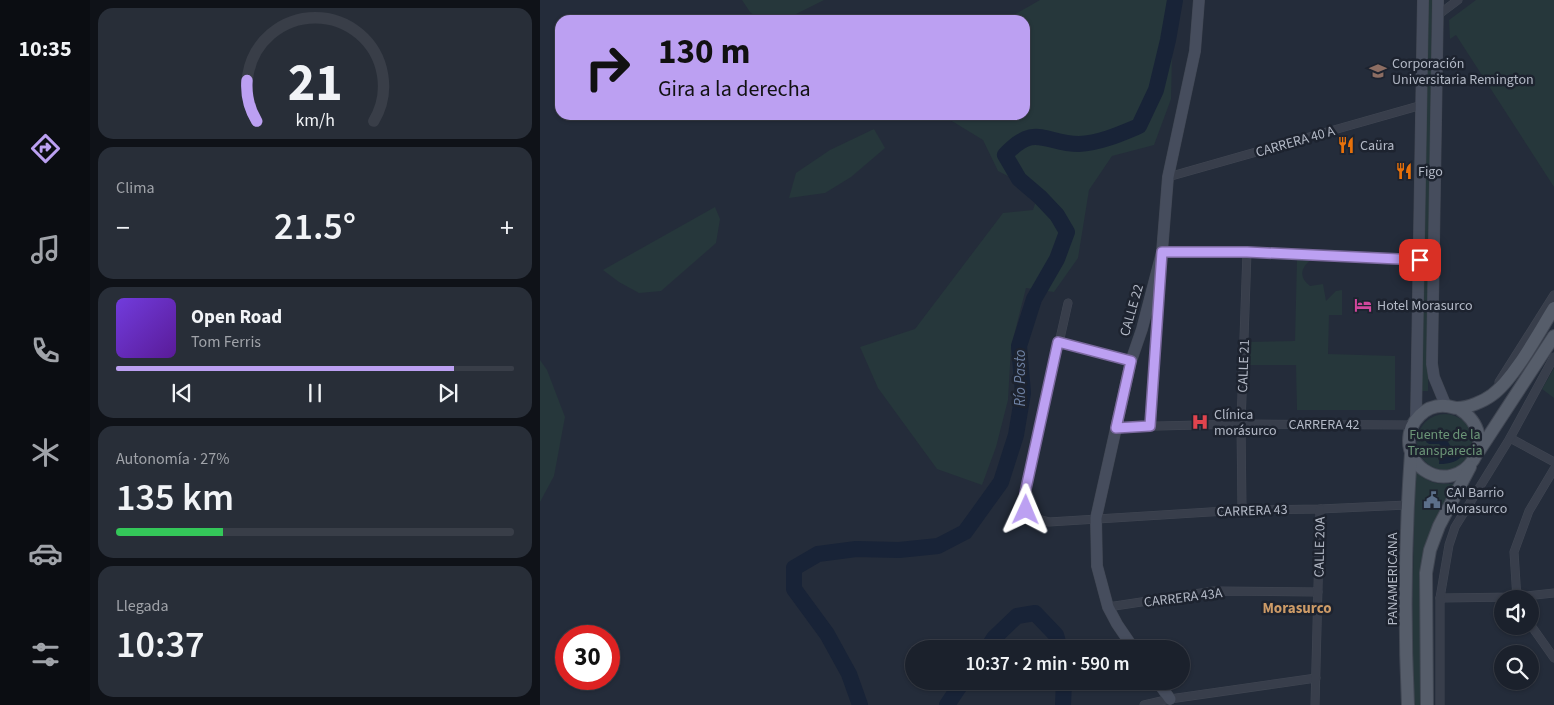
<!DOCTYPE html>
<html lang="es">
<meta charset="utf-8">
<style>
:root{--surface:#1b212c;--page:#282e38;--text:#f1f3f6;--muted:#a0a3a9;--line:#393e48;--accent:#bca0f2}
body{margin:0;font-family:"Source Sans 3",sans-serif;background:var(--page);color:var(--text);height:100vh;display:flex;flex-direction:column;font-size:19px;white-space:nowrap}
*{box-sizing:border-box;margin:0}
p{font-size:16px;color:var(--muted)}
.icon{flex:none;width:28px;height:28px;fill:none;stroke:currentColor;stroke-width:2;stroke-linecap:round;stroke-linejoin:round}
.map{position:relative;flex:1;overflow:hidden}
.drawer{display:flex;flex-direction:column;gap:8px;padding:8px;background:#0f1218;width:450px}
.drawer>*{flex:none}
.guide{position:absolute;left:15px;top:15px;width:475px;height:105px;border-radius:15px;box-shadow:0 1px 4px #0004,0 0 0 1px var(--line);background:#bca0f2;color:#111;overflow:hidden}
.buttons{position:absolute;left:954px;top:590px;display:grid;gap:10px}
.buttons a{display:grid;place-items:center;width:45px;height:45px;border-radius:50%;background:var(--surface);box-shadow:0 1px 4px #0004,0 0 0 1px var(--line);font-size:25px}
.speed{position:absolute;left:15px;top:625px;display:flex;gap:10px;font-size:25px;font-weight:700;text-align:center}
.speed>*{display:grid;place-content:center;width:65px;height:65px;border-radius:50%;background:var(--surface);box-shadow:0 1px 4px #0004,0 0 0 1px var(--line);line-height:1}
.speed .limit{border:8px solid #d22;background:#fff;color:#111}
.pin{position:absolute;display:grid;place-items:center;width:42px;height:42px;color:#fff;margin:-21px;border-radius:10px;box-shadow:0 2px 8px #0006}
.me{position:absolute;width:55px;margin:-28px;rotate:1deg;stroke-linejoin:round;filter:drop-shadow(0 0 4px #0008)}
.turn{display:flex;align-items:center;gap:18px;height:105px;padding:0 20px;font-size:22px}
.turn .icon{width:65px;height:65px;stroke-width:2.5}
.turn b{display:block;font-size:35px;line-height:42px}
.big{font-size:38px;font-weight:600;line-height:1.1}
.drawer .tile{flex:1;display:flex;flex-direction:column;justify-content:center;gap:8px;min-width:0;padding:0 18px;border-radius:15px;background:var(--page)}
.drawer .dial{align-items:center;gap:0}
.dial svg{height:130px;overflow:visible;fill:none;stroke:var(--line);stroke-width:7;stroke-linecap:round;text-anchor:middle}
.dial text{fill:var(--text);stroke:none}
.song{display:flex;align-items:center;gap:15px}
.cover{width:60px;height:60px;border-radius:8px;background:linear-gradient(135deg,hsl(260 70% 55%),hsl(270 70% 35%))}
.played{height:5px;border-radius:2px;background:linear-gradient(90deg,var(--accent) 85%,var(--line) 85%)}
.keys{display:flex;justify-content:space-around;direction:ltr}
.heat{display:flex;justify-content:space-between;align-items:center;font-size:28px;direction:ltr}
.charge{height:8px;border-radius:4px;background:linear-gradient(90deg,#34c759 27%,var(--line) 0)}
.trip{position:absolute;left:365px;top:640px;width:285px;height:50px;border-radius:25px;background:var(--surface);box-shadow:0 1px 4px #0004,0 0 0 1px var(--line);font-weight:600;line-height:50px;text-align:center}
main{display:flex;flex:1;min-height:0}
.tabs{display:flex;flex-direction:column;width:90px;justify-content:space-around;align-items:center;background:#0b0d12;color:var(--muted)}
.tabs .icon{width:35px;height:35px}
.tabs .on{color:var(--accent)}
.tabs b{font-size:22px;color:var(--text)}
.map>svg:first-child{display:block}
.green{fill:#26373b}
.water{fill:#182337}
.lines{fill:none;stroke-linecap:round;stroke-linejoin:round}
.river{stroke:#182337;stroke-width:16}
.street-casing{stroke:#414753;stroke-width:9}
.secondary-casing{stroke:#414753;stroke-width:12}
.primary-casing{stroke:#414753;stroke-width:14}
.street{stroke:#383e4b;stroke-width:8}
.secondary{stroke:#464d5d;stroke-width:11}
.primary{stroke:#565d6a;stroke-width:12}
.route-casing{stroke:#7a689d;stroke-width:12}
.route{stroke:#bca0f2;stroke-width:9}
.labels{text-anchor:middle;stroke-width:5;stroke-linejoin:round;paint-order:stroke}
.poi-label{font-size:14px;fill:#b3b9c6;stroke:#1d232f;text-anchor:start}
.street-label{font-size:14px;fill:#b3b9c6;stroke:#1d232f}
.park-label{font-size:14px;fill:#6c9678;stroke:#1d232f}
.water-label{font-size:15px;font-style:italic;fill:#6e81a3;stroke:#1d232f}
.neighbourhood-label{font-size:15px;font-weight:bold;fill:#cd9b67;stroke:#1d232f}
</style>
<main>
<nav class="tabs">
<b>10:35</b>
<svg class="icon on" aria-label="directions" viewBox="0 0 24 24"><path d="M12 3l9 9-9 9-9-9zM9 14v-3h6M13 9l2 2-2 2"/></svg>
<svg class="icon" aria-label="music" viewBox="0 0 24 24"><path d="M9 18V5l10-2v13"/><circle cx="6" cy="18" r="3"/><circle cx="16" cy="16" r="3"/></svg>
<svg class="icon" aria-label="phone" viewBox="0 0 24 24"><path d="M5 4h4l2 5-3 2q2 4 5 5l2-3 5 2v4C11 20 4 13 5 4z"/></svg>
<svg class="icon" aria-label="climate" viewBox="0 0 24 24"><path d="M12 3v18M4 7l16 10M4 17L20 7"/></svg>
<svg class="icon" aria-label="car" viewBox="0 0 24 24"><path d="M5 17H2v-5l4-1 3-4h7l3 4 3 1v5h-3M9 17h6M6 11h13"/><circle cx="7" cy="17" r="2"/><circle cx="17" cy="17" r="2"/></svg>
<svg class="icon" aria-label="filters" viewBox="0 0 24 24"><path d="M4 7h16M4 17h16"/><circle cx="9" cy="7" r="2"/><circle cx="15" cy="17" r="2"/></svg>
</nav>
<section class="drawer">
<div class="tile dial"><svg viewBox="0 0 100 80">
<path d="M14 69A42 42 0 1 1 86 69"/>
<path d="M14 69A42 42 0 0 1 8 44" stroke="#bca0f2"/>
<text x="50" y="56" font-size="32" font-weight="700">21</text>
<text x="50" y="72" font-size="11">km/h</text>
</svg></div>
<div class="tile"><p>Clima</p>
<div class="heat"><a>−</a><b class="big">21.5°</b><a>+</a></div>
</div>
<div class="tile">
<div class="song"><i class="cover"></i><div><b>Open Road</b><p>Tom Ferris</p></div></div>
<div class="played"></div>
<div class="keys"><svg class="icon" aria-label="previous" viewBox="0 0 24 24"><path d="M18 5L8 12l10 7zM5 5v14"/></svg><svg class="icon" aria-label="pause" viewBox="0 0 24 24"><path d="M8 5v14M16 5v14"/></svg><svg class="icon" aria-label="next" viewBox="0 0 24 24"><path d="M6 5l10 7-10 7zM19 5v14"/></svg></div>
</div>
<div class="tile"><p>Autonomía · 27%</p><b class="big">135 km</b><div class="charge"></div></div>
<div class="tile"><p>Llegada</p><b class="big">10:37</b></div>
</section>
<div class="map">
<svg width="1014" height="705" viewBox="0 0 1014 705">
<rect width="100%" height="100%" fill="#242c3a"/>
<!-- green -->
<g class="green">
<polygon points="202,0 284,0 256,14 255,20 219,20 210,12"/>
<polygon points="500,0 638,0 632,56 631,99 614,145 572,156 549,190 538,258 514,292 486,288 471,347 468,400 456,447 442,485 397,469 338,388 320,347 375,329 463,213 493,210 499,192 458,171 443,140 402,115 485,115 485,20 465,20"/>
<polygon points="883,0 892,0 888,391 880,391"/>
<polygon points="936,0 1014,0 1014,187 916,35 910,39 909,20"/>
<polygon points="334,129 345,148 311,177 285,193 249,198 256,173 290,150"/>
<polygon points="175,207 180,219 176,243 121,291 99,293 79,282 63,270"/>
<path d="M772,259C761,267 758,277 770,286L783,284L786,301L796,291L802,290V315H789L788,354L855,356V410H757L756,365H706V342L755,341L757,260Z"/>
<polygon points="0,360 7,370 25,417 14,476 0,502"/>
<polygon points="1014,368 1014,398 1002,389"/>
<circle cx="905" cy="442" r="28"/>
<path d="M875,471C890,484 896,484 915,484L884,551L882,705H872L871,682Z"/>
</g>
<!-- water -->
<path class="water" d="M902,432L910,435L907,440L911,447L925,452C919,462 910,464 899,464L900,452L902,447L899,444H889L886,442L890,436Z"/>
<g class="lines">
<!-- river -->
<g class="river">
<polyline points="447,649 454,638 477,616 495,613 516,635 520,649"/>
<path d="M320,705L309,674L287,634L254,589V568L278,554L316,549L359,550L398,546L425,532L461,482L476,435L483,393L479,346L494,299L517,259L527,232L517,215L500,197L479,179L465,155C495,122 505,144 539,144C560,143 580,134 599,126L616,90L628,40L635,0"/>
<polyline points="407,705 423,681"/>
<polyline points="523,705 524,681"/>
</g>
<!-- street casing -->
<g class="street-casing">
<g id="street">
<polyline points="898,15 918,0"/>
<polyline points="628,177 882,105"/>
<polyline points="622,254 622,252 707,252 880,260"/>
<path d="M528,303L485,493C487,515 488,517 509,522L702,510L780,509L867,505"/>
<polyline points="519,342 591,361"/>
<polyline points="959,382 1014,295"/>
<polyline points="610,426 620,273"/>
<polyline points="576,427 701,424 872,425"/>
<polyline points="970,438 1014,462"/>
<polyline points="702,510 701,424 707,252"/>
<polyline points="900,598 977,597 1014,593"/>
<polyline points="977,599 974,552 989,511 1014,469"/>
<polyline points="568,607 674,591 778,592"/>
<polyline points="990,624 1014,658"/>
<polyline points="604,705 630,699 776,678"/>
<polyline points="775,705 780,509"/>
<polyline points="900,705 900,598 909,545 915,527 970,438 1014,357"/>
</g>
</g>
<!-- secondary casing -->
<g class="secondary-casing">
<g id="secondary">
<polyline points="898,0 892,364 894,377 906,406"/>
<polyline points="876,419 883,0"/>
<polyline points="594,649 577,624 568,607 557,566 556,518 591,361 602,329 622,252 628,177 655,51 659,0"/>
<polyline points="617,681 630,699"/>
</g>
</g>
<!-- primary casing -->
<g class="primary-casing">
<g id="primary">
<path d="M918,408C966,438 922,496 884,470C875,464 869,452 869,441C869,421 886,404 906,406C910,406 913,408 917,408C928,408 944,401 952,395C974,379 999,332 1014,308"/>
<polyline points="939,451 1014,336"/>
<path d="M868,705C864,622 865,537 871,453"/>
<polyline points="887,705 886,573 890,550 899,526 930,467"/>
</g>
</g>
<!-- street -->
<use href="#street" class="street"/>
<!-- secondary -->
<use href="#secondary" class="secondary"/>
<!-- primary -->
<use href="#primary" class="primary"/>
</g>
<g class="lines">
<!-- route casing -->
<g class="route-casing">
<polyline id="route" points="486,510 485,493 518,342 591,361 576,428 610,426 622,252 707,252 880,260"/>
</g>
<!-- route -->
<use href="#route" class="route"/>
</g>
<!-- icons -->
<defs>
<g id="university-bare" transform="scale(1.35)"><path d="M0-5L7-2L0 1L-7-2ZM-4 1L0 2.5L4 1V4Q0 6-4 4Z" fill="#8d6e63" stroke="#1d232f" stroke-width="2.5" paint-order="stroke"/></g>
<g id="restaurant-bare" transform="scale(1.35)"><path d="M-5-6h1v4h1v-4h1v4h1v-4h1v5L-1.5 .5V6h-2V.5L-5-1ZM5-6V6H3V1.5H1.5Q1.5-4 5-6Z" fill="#e8710a" stroke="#1d232f" stroke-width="2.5" paint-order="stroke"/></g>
<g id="hotel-bare" transform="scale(1.35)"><path d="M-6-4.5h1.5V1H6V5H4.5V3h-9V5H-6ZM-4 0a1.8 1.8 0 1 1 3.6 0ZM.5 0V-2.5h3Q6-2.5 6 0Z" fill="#d1479c" stroke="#1d232f" stroke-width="2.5" paint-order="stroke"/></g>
<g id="hospital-bare" transform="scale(1.35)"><path d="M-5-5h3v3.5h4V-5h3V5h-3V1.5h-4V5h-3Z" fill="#e0444e" stroke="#1d232f" stroke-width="2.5" paint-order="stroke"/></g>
<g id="civic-bare" transform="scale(1.35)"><path d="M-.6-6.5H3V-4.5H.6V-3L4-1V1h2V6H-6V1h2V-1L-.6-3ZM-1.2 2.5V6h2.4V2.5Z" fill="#5c6f8a" stroke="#1d232f" stroke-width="2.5" paint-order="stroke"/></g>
</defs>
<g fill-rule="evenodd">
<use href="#university-bare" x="838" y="71"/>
<use href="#restaurant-bare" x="806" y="145"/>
<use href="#restaurant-bare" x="864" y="171"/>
<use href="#hotel-bare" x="823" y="305"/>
<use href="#hospital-bare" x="660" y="422"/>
<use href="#civic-bare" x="892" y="500"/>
</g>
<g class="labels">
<!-- poi labels -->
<g class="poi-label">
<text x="852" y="68">Corporación<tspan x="852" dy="16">Universitaria Remington</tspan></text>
<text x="820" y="150">Caüra</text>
<text x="878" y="176">Figo</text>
<text x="837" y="310">Hotel Morasurco</text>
<text x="674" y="419">Clínica<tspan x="674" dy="16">morásurco</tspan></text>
<text x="906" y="497">CAI Barrio<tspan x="906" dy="16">Morasurco</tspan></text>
</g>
<!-- street labels -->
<g class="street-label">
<text transform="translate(755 141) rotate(-16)" y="5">CARRERA 40 A</text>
<text transform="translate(591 310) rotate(-74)" y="5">CALLE 22</text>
<text transform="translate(703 366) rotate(-88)" y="5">CALLE 21</text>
<text x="784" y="429">CARRERA 42</text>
<text transform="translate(712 510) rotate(-2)" y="5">CARRERA 43</text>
<text transform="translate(779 547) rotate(-89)" y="5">CALLE 20A</text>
<text transform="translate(852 579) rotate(-90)" y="5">PANAMERICANA</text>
<text transform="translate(643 597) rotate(-7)" y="5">CARRERA 43A</text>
</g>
<!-- park labels -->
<g class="park-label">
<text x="905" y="439">Fuente de la<tspan x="905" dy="16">Transparecia</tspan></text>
</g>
<!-- water labels -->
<g class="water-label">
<text transform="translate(480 378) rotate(-90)" y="5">Río Pasto</text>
</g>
<!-- neighbourhood labels -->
<g class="neighbourhood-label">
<text x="757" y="613">Morasurco</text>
</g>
</g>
</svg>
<div class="buttons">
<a><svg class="icon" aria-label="sound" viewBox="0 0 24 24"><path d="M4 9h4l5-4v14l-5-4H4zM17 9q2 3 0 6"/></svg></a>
<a><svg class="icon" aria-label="search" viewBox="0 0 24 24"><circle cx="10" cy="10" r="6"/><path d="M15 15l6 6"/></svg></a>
</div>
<div class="speed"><div class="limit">30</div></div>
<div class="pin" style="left:880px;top:260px;background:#d93025"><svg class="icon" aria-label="arrive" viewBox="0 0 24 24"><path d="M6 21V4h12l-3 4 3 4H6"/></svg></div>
<svg class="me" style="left:486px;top:510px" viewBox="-20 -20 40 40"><path d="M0-17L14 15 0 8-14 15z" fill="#bca0f2" stroke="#fff" stroke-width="4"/></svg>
<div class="trip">10:37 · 2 min · 590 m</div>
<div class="guide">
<div class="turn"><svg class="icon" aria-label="right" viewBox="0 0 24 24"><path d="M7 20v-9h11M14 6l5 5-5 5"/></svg><div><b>130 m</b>Gira a la derecha</div></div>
</div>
</div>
</main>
